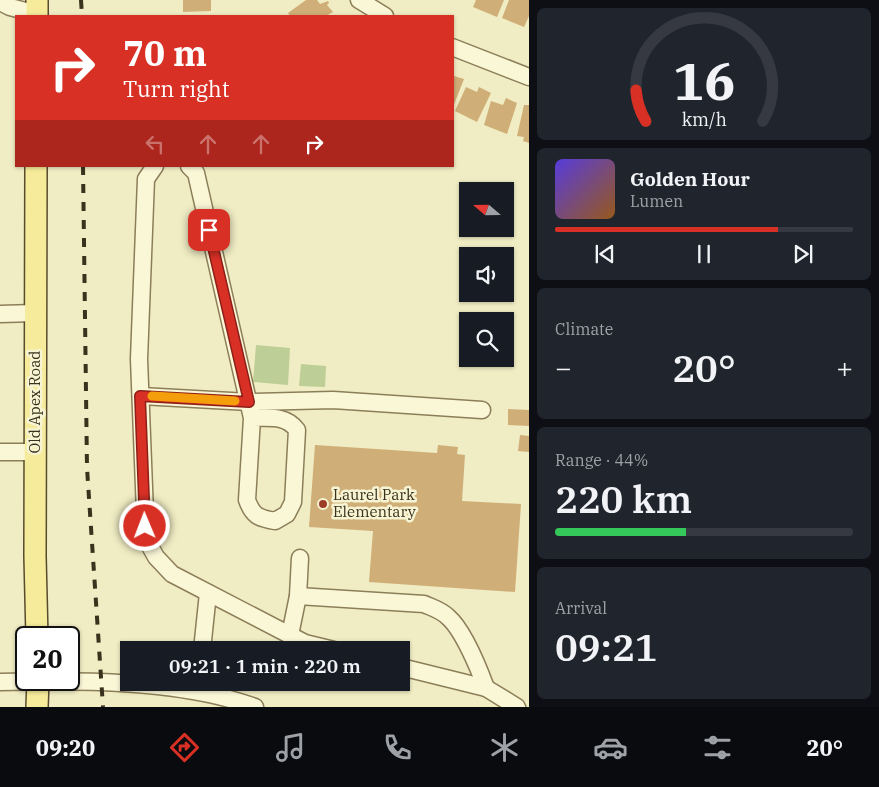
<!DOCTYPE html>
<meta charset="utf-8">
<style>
:root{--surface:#171b24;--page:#20242c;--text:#f1f3f6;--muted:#9ea1a6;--line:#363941;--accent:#d93025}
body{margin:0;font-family:"IBM Plex Serif",serif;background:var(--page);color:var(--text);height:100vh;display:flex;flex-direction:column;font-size:19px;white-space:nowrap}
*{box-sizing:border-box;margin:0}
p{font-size:16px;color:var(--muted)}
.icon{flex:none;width:28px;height:28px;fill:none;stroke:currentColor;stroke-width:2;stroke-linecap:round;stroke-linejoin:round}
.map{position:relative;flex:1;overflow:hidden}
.panel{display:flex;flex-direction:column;gap:8px;padding:8px;background:#0d0f14;width:350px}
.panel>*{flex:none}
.guide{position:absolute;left:15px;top:15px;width:439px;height:152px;border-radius:0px;box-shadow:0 1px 4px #0004;background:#d93025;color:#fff;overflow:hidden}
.needle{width:32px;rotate:290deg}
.tools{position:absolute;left:459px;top:182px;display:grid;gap:10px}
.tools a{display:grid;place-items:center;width:55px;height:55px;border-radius:0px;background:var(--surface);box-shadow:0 1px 4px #0004;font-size:25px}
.speed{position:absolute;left:15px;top:626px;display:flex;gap:10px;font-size:25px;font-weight:700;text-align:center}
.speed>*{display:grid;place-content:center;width:65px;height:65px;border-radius:50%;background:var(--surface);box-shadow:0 1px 4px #0004;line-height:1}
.speed .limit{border:2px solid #111;border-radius:8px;background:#fff;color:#111}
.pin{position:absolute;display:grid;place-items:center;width:42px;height:42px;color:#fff;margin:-21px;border-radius:10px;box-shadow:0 2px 8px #0006}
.me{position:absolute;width:55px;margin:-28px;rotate:359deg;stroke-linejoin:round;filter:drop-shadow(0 0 4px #0008)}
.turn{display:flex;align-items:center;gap:18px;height:105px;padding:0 25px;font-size:22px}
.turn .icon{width:65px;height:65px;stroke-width:2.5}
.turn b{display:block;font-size:35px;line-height:42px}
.lanes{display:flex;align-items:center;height:48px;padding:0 25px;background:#0003;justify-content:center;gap:25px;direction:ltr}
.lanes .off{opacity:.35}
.big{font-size:38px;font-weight:600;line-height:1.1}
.panel .card{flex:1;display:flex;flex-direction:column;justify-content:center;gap:8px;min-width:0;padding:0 18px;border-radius:8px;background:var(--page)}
.panel .dial{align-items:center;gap:0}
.dial svg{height:130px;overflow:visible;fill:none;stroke:var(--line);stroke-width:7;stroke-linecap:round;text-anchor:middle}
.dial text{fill:var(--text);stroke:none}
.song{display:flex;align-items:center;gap:15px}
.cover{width:60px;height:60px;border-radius:8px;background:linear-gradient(135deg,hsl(250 70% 55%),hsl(30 70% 35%))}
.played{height:5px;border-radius:2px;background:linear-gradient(90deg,var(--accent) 75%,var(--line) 75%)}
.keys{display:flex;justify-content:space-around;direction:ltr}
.heat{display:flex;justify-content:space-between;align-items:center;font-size:28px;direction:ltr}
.charge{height:8px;border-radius:4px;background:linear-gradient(90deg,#34c759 44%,var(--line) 0)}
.trip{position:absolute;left:120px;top:641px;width:290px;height:50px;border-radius:0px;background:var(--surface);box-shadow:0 1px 4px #0004;font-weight:600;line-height:50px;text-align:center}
.menu{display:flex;height:80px;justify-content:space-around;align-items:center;background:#090b0e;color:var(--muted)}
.menu .icon{width:35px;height:35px}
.menu .selected{color:var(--accent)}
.menu b{font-size:22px;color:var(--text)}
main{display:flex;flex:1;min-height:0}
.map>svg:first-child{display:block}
.green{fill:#bdcf96}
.building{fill:#d0ae77}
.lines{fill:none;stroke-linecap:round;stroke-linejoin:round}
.minor-casing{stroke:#8c7e59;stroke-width:19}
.major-casing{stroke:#594b2d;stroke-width:24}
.minor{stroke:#faf7d7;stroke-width:16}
.major{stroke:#f5eb9a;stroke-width:21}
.rail{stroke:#3b321e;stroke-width:4;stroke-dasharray:9 9;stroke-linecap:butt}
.route-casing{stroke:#8d1f18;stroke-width:12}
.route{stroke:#d93025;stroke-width:9}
.slow{stroke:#f59e0b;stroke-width:9}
.poi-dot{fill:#9d3d26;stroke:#f7f4d3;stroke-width:2}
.labels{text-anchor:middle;stroke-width:5;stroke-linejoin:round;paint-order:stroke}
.street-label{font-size:15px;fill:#3b321e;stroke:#f7f4d3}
.poi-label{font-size:15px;fill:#3b321e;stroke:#f7f4d3;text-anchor:start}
</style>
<main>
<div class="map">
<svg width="529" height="707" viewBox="0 0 529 707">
<rect width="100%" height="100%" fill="#f0ecc3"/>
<!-- green -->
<g class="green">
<polygon points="256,345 290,348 288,385 253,382"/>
<polygon points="301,364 326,366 325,387 299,386"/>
</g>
<!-- building -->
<g class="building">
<polygon points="183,0 211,0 211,11 183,12"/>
<polygon points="306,0 317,0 320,4 328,1 329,3 327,5 333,12 326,16 290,16 288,13"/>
<polygon points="476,0 504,0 497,17 473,7"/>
<polygon points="509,0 529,0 529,16 524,27 502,18"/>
<polygon points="454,76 464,79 453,107 452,79"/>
<polygon points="466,87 477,92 479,87 491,93 477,122 455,111"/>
<polygon points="506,98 517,103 507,134 484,125 491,101 503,105"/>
<polygon points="524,105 529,105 529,143 523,141 524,137 517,136"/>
<polygon points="508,409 529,410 529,426 508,425"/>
<polygon points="520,435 529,436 529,452 518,451"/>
<polygon points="315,445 437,453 438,445 458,447 457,454 465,455 462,501 521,504 515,592 369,582 373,531 309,527"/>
</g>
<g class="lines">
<!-- minor casing -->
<g class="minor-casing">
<g id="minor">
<polyline points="359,0 385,16"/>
<polyline points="0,2 10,7 37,14"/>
<polyline points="452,47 529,77"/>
<polyline points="155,166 146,179 139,359 146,539 156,557 172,574 305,643 334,650"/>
<path d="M189,166L196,173L252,418L247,500C253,516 258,518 275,521L287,514L293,502L297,430C286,415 270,418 252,418"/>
<polyline points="0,314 35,313"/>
<polyline points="141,396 249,402 333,400 482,410"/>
<polyline points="0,452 36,452"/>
<path d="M298,596L424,604C433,608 441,610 448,617C463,630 479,669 486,688"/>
<polyline points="290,635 298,596 300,558"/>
<polyline points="202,650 208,593"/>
<polyline points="401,667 486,688 517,707"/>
<path d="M0,682C77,680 182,680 255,707"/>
</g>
</g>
<!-- major casing -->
<g class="major-casing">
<g id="major">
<polyline points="37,16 37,0"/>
<polyline points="36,166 35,556 37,638"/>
<polyline points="37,707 38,680"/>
</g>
</g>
<!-- minor -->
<use href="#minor" class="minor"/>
<!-- major -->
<use href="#major" class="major"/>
<!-- rail -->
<g class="rail">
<polyline points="81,0 82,16"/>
<polyline points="83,166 87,468 103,707"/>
</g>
</g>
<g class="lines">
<!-- route casing -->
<g class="route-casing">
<polyline id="route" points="145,526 140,396 249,402 209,230"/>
</g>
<!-- route -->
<use href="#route" class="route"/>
<!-- slow -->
<polyline class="slow" points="152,396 235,401"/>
</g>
<!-- markers -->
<circle class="poi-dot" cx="323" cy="504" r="5"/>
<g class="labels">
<!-- street labels -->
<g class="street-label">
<text transform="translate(35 402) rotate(-90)" y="5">Old Apex Road</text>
</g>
<!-- poi labels -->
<g class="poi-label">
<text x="333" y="500">Laurel Park<tspan x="333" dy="17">Elementary</tspan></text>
</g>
</g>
</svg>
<div class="tools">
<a><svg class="needle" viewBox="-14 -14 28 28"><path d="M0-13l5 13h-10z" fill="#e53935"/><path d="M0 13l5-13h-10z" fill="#9ea1a6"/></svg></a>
<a><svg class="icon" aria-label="sound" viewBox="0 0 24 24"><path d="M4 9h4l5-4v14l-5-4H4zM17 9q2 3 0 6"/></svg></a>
<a><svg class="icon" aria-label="search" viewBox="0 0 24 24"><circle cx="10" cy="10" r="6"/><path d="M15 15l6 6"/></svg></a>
</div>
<div class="speed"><div class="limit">20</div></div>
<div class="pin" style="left:209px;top:230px;background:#d93025"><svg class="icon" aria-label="arrive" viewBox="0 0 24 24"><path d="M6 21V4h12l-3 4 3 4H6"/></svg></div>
<svg class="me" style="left:145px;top:526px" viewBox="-20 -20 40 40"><circle r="17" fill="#d93025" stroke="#fff" stroke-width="3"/><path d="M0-11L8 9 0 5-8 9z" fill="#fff"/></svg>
<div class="trip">09:21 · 1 min · 220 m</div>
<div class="guide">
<div class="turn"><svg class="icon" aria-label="right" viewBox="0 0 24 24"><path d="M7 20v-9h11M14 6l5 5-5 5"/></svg><div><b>70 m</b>Turn right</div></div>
<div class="lanes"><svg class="icon off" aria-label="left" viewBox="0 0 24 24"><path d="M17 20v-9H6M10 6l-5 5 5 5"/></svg><svg class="icon off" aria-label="ahead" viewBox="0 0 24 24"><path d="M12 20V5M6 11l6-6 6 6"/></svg><svg class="icon off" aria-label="ahead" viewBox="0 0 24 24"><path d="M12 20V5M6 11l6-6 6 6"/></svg><svg class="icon" aria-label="right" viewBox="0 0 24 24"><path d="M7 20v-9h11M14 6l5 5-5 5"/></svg></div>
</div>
</div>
<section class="panel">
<div class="card dial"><svg viewBox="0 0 100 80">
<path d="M14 69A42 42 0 1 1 86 69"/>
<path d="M14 69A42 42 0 0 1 8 50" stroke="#d93025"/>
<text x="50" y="56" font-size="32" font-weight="700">16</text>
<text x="50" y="72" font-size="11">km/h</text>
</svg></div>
<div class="card">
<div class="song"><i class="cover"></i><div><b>Golden Hour</b><p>Lumen</p></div></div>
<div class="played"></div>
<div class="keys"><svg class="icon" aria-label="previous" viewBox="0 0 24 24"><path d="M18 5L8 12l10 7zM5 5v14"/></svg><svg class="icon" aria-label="pause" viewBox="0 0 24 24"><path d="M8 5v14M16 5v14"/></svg><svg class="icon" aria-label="next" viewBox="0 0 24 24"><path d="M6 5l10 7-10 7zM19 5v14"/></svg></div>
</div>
<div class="card"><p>Climate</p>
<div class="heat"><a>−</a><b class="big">20°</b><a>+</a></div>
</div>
<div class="card"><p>Range · 44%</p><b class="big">220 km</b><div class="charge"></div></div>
<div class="card"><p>Arrival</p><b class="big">09:21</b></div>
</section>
</main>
<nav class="menu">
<b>09:20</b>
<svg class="icon selected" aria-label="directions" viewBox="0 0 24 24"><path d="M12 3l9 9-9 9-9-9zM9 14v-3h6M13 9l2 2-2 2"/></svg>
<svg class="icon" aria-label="music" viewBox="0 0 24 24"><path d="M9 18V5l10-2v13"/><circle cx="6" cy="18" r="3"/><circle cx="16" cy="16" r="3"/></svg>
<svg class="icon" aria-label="phone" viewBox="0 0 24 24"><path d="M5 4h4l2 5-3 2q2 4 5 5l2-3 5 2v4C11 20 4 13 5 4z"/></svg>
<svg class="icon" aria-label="climate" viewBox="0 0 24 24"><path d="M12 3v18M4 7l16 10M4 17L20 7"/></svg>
<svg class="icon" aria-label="car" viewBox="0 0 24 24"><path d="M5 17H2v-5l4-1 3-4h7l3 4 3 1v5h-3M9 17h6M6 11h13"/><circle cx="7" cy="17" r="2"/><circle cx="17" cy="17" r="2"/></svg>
<svg class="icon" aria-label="filters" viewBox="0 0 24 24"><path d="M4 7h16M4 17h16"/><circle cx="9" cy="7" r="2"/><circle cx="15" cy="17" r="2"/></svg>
<b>20°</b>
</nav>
